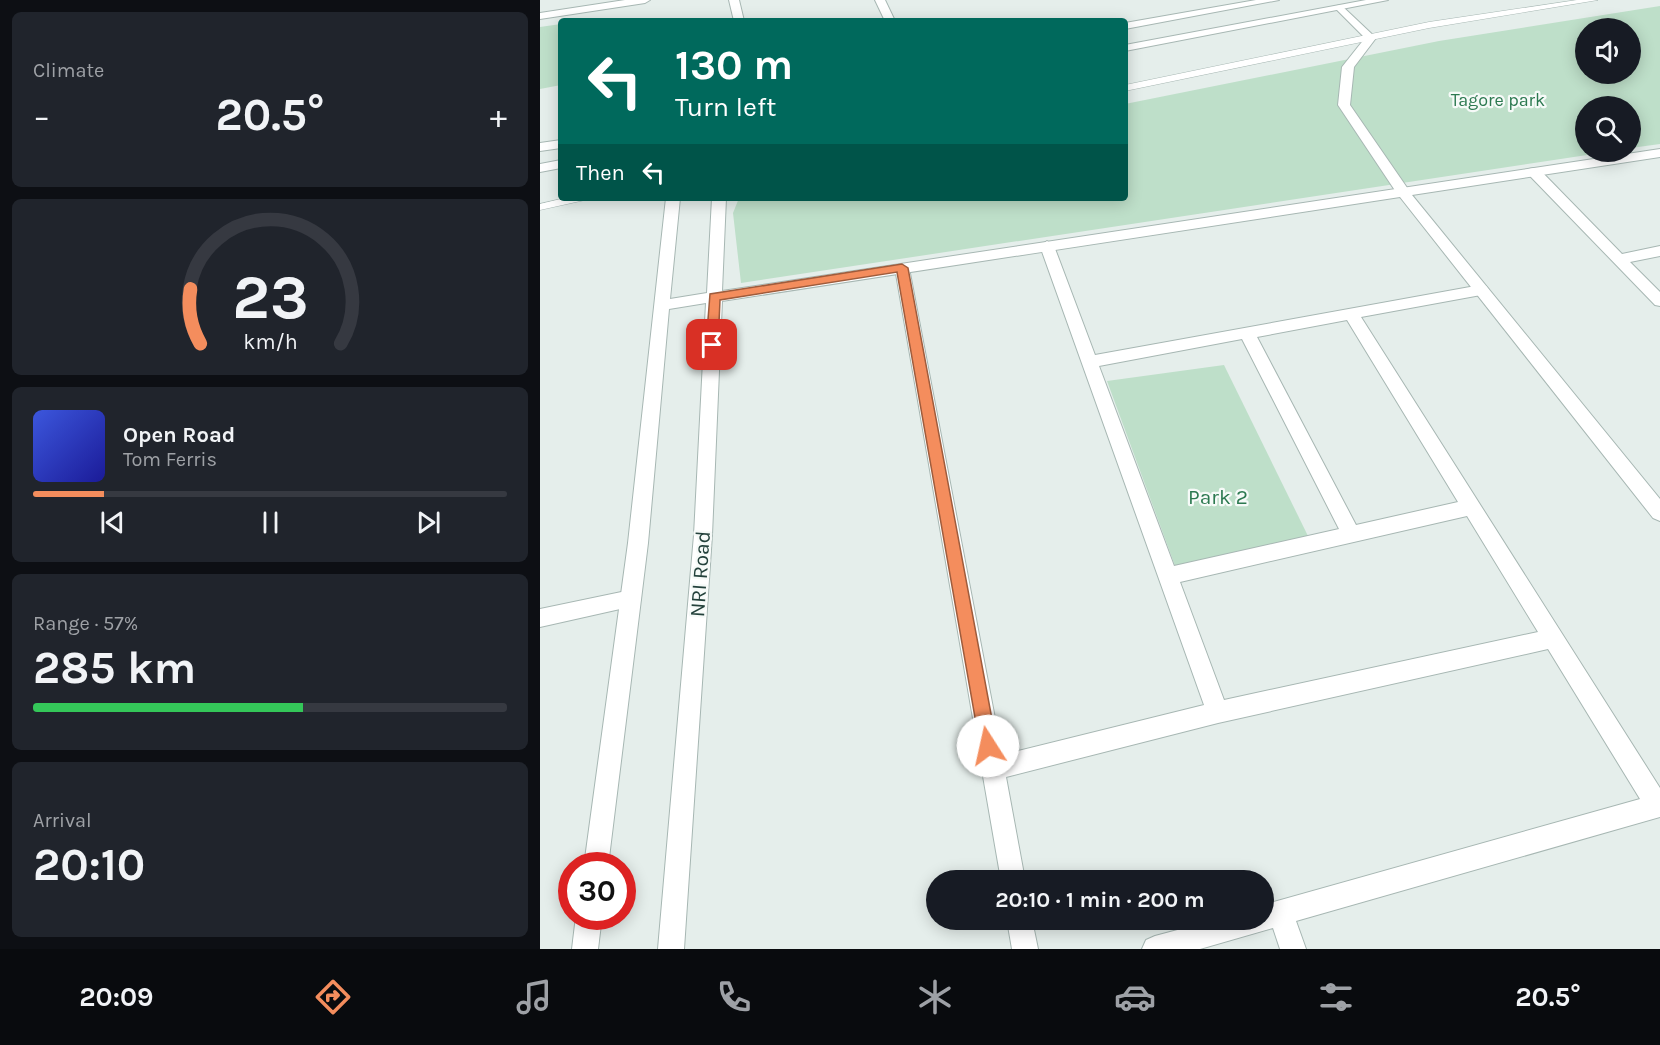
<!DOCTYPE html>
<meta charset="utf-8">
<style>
:root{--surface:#171b24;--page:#20242c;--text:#f1f3f6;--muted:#9ea1a6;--line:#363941;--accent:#f48d5d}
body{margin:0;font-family:Karla,sans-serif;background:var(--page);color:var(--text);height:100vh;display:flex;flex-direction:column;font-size:22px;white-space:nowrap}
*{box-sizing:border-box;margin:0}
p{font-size:20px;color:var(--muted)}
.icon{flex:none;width:33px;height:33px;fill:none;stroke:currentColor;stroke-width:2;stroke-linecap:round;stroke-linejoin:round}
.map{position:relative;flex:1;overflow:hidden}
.side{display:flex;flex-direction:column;gap:12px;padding:12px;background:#0d0f14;width:540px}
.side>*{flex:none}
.banner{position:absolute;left:18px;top:18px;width:570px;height:183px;border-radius:6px;box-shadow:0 3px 15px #0003;background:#00695c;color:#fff;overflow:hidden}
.fabs{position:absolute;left:1035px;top:18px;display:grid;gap:12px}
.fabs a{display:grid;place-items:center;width:66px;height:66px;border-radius:50%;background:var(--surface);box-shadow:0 3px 15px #0003;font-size:30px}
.speed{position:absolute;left:18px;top:852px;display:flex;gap:12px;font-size:30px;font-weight:700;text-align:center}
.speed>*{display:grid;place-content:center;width:78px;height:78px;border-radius:50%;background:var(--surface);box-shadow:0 3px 15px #0003;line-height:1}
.speed .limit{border:9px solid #d22;background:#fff;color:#111}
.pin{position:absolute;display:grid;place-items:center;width:51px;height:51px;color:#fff;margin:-26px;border-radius:12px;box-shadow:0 3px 9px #0006}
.me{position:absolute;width:66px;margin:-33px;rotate:350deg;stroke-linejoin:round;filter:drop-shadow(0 0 4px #0008)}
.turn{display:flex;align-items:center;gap:21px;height:126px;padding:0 18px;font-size:27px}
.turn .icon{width:78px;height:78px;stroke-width:2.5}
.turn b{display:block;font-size:42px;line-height:51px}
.then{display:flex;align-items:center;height:57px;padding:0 18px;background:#0003;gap:12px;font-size:22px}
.big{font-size:45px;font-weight:700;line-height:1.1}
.side .tile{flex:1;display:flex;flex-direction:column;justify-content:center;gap:9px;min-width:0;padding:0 21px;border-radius:9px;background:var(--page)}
.side .dial{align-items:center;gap:0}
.dial svg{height:156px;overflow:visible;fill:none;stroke:var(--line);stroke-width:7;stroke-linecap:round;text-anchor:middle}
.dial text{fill:var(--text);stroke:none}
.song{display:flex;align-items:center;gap:18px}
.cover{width:72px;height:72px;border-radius:9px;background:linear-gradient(135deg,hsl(230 70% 55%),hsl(240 70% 35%))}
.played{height:6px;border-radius:3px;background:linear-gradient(90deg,var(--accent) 15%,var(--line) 15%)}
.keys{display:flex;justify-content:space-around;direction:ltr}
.heat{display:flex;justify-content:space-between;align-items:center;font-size:33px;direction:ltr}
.charge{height:9px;border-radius:4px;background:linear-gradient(90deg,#34c759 57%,var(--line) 0)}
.trip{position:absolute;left:386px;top:870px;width:348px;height:60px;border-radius:30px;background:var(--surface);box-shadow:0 3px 15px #0003;font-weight:700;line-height:60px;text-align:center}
.dock{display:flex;height:96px;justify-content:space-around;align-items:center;background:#090b0e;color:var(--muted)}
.dock .icon{width:42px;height:42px}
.dock .current{color:var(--accent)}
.dock b{font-size:27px;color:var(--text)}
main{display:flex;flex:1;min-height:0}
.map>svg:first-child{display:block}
.green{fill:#bedfc9;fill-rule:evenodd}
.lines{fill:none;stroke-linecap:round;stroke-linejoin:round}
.service-casing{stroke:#a7b7b3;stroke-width:1}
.minor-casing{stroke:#a7b7b3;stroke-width:2}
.tertiary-casing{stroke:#a7b7b3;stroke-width:2}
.service{fill:#fff;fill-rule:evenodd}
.minor{fill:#fff;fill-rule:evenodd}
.tertiary{fill:#fff;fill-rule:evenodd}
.route{fill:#f48d5d;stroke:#9f5c3c;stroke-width:1.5}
.labels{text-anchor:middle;stroke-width:4.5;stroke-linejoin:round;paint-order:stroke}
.far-park-label{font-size:18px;fill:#2c7950;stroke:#f6faf8}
.park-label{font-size:21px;fill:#2c7950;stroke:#f6faf8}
.street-label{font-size:21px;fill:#23413b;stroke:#f6faf8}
</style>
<main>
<section class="side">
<div class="tile"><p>Climate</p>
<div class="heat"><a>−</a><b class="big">20.5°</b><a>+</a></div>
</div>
<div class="tile dial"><svg viewBox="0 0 100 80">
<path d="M14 69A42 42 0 1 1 86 69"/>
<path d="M14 69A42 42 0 0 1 9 41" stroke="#f48d5d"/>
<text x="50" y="56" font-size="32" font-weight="700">23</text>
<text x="50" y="72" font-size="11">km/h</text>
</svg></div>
<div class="tile">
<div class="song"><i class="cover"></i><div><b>Open Road</b><p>Tom Ferris</p></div></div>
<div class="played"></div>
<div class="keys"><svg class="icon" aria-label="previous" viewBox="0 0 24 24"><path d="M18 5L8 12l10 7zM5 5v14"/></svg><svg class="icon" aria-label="pause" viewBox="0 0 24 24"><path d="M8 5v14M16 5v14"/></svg><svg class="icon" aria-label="next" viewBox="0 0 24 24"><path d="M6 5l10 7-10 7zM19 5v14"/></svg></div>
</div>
<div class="tile"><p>Range · 57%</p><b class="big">285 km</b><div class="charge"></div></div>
<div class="tile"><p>Arrival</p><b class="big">20:10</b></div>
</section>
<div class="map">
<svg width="1120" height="949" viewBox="0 0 1120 949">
<rect width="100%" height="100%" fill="#e5eeeb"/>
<!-- green -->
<g class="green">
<path d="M1120,6V144L1091,148L1090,106H1046V152H1067L201,283L193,213L199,198H585V104L899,41ZM1046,28H1090V74H1046Z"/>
<polygon points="21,24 21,85 0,89 0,27"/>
<polygon points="684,365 768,536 638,574 567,381"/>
</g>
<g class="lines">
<!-- service casing -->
<g class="service-casing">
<g id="service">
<polygon points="1037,0 1058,0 889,28 585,91 585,85 889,22"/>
<polygon points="25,198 47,198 45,200 0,210 0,204"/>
</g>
</g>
<!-- minor casing -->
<g class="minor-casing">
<g id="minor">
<polygon points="85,0 110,0 105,3 0,19 0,13"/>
<polygon points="335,0 345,0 355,21 345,21"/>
<polygon points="801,5 836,38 814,67 810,105 870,192 868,195 858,195 798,105 802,67 825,38 797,10 797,6"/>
<polygon points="994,168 999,169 1082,254 1120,246 1120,256 1090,262 1120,292 1120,306 1115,305 989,175 989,169"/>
<path d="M507,241L514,246L555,355L941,285L946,286L949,290L941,295L821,317L1120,788V817L756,921L766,949H740L733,928L660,949H602L606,940L615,936L675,920H723V905L1100,799L1008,649L678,723L466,777L485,880H461L355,268L357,265H367L369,268L462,755L664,705L500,246ZM807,320L918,502L816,525L717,337ZM702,339L799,529L634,566L559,366ZM927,516L998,632L684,700L640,582Z"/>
<polygon points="91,590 98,593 101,599 98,605 0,627 0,609"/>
<polygon points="467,920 492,920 498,949 472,949"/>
</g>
</g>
<!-- tertiary casing -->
<g class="tertiary-casing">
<g id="tertiary">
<polygon points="189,0 199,0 204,21 194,21"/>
<polygon points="716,0 739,0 585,29 585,23"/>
<polygon points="826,0 848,0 585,51 585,45"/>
<polygon points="21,140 21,148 0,151 0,143"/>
<polygon points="1120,149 1120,157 872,195 1120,499 1120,521 1113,518 860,197 182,301 172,535 144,949 118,949 154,535 166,303 129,309 108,543 68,866 44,866 88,543 126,198 140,198 130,299 167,293 172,198 186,198 182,291"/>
<polygon points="21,160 21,168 0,172 0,164"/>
<polygon points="36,916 62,916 58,949 32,949"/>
</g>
</g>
<!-- service -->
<use href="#service" class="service"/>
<!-- minor -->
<use href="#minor" class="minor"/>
<!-- tertiary -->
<use href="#tertiary" class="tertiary"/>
</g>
<!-- route -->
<polygon class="route" points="362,264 368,268 457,746 454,752 448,755 442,752 440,746 357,272 180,300 178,345 172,349 166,345 170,294"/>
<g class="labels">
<!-- far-park labels -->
<g class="far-park-label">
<text x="958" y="106">Tagore park</text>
</g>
<!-- park labels -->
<g class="park-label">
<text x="678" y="504">Park 2</text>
</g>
<!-- street labels -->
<g class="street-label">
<text transform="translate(160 574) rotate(-86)" y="7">NRI Road</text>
</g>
</g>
</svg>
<div class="fabs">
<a><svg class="icon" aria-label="sound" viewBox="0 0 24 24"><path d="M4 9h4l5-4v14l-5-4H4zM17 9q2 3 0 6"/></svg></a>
<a><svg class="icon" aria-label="search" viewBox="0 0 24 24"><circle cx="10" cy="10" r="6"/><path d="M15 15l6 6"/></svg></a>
</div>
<div class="speed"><div class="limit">30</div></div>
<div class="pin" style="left:172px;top:345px;background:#d93025"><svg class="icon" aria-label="arrive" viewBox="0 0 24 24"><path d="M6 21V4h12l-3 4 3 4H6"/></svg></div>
<svg class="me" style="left:448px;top:746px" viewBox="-20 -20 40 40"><circle r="19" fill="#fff"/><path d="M0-13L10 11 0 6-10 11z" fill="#f48d5d"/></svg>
<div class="trip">20:10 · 1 min · 200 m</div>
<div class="banner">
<div class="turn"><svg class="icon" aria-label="left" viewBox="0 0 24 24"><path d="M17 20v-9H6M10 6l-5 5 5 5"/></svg><div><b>130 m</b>Turn left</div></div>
<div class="then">Then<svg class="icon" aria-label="left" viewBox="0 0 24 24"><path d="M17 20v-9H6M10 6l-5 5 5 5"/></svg></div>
</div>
</div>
</main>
<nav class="dock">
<b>20:09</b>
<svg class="icon current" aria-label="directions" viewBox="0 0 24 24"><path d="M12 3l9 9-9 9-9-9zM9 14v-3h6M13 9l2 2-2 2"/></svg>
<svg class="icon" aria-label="music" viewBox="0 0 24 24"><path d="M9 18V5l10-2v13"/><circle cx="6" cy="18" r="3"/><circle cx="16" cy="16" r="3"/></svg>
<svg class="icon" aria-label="phone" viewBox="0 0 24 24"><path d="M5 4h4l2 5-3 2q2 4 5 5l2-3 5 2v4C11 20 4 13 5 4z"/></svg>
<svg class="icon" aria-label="climate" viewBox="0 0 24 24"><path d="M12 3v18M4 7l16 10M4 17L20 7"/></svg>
<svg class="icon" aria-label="car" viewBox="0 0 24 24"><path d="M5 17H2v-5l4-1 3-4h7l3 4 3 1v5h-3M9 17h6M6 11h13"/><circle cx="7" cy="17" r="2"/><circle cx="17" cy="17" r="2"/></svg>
<svg class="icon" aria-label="filters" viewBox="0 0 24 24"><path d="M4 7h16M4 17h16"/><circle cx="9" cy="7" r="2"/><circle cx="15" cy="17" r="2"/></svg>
<b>20.5°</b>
</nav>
